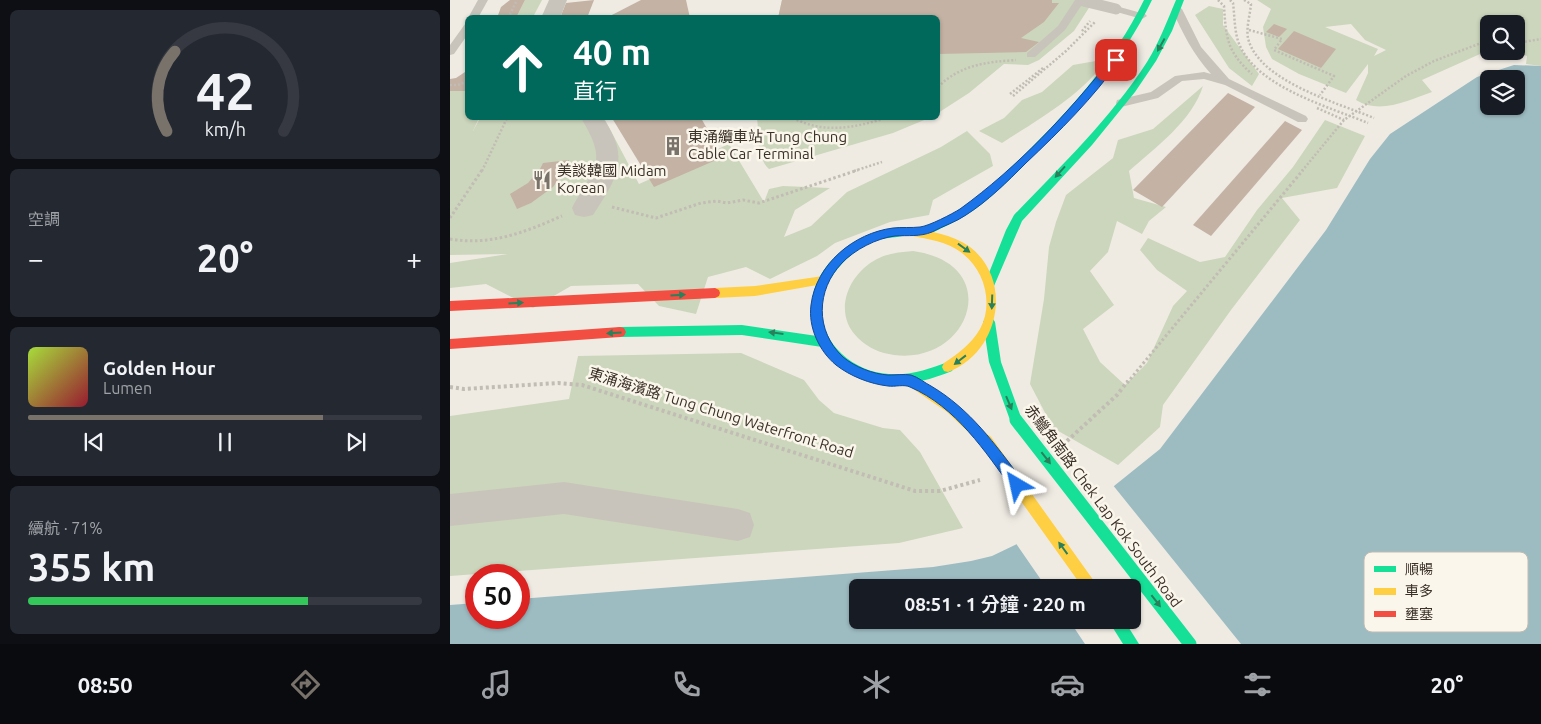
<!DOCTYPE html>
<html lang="zh-TW">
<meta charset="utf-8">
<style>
:root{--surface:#171b24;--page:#242831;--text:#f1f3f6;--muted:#9ea1a6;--line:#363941;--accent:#79726a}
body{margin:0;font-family:Ubuntu,"Noto Sans TC",sans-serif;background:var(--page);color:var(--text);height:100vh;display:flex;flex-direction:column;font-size:19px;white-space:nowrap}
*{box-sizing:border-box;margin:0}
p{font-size:16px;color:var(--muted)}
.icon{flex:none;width:28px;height:28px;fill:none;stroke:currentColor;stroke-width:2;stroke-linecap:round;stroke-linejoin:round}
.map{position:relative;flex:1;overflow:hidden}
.drawer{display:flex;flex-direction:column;gap:10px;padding:10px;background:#0d0f14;width:450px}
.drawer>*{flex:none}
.top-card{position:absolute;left:15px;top:15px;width:475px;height:105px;border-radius:8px;box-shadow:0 1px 4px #0004;background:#00695c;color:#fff;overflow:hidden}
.controls{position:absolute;left:1030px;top:15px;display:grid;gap:10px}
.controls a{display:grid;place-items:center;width:45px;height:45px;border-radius:8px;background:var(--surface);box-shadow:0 1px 4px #0004;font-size:25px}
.speed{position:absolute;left:15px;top:564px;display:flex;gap:10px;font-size:25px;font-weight:700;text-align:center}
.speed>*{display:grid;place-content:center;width:65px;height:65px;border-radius:50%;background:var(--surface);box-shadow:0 1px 4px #0004;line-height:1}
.speed .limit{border:8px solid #d22;background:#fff;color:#111}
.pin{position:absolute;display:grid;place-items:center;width:42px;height:42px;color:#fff;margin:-21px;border-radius:10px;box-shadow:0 2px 8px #0006}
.me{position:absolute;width:55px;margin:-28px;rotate:324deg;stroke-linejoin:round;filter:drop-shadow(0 0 4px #0008)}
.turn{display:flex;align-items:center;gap:18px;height:105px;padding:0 25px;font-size:22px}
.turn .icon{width:65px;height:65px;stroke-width:2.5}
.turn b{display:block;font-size:35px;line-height:42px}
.big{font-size:38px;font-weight:600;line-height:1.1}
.drawer .tile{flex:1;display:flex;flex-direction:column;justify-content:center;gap:8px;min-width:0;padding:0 18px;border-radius:8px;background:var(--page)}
.drawer .dial{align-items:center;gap:0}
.dial svg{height:130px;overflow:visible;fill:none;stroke:var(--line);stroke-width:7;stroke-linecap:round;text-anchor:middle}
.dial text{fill:var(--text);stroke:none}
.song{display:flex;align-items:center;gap:15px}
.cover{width:60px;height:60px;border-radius:8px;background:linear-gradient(135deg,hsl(80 70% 55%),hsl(350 70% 35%))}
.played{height:5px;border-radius:2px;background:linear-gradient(90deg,var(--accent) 75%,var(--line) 75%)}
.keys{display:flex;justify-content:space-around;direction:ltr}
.heat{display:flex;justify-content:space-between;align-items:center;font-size:28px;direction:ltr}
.charge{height:8px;border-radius:4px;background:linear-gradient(90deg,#34c759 71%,var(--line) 0)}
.trip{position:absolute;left:399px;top:579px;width:292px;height:50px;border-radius:8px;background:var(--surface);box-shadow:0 1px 4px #0004;font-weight:600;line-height:50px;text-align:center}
.tabs{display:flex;height:80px;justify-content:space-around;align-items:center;background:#090b0e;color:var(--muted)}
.tabs .icon{width:35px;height:35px}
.tabs .selected{color:var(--accent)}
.tabs b{font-size:22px;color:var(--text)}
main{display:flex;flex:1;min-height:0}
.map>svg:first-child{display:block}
.green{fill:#ccd6bc;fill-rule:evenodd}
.water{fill:#9dbcc2;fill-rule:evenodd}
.pier{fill:#efebe3}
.building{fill:#c4b2a4}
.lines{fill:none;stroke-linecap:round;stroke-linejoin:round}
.path-far2{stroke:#c1bcb4;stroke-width:2.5;stroke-dasharray:2 2;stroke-linecap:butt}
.path-far1{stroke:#c1bcb4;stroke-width:3;stroke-dasharray:2.5 2.5;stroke-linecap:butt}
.path{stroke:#c1bcb4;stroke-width:4;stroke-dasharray:3 3;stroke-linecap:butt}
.lane{fill:#c9c4bb;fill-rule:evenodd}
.street{fill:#c9c4bb;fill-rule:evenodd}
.fast{fill:#16e098;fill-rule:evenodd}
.slow{fill:#ffcf43;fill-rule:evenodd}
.jam{fill:#f24e42;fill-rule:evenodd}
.lane-bridge{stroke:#c9c4bb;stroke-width:11}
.fast-bridge{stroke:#16e098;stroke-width:13}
.slow-bridge{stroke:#ffcf43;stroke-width:13}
.oneway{fill:#2a805b}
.route{fill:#1a73e8;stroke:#114b97}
.labels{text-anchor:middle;stroke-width:5;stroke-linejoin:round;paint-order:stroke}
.poi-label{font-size:15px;fill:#3a3129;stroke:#fbf6eb;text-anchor:start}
.street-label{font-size:15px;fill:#3a3129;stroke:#fbf6eb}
.key{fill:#fbf6eb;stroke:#c1bbb1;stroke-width:1}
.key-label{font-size:14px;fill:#3a3129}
</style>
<main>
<section class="drawer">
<div class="tile dial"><svg viewBox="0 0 100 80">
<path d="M14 69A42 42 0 1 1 86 69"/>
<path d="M14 69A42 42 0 0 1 19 20" stroke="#79726a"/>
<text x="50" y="56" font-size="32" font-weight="700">42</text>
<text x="50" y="72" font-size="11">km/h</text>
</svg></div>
<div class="tile"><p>空調</p>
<div class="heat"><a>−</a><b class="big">20°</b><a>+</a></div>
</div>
<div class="tile">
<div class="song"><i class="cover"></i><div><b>Golden Hour</b><p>Lumen</p></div></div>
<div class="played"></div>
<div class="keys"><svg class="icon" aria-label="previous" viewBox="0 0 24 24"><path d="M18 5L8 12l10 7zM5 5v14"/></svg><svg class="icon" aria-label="pause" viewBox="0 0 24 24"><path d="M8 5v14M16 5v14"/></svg><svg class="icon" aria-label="next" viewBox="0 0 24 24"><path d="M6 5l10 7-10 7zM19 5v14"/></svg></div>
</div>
<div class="tile"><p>續航 · 71%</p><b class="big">355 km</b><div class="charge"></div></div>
</section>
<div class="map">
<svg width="1091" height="644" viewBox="0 0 1091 644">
<rect width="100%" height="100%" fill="#efebe3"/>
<!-- green -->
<g class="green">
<polygon points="75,0 92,0 83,17 66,18"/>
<polygon points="332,0 644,0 624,31 589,60 578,65 554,64 519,93 488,113 488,18 328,18"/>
<path d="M807,0H1091V66L1076,64L1077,56L1062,51H1066V24H1039V50L972,80L982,92C959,100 930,115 906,100L918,73V64L896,93L849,74L822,59L816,47L813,27L821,9ZM901,24L915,40L936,50L924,56L928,49L875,27Z"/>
<polygon points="759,6 773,9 773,25 809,74 802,86 779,68 745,15"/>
<path d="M657,59C631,96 589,119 552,143L529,131L554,118L572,100L592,92L623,65Z"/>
<path d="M753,86C742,121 706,147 679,171L684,198L716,207L699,221L692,234L667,221L658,252L640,271L664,305L633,329L650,362L675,385L697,363L723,306L737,291L707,270L690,250L698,238L750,262L775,257L807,210L843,167L875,120L915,136L887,188L832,198L850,220L781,310L713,405L710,427L668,465L603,428L580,384L594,299L599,247L606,222L616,195L663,158L668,140L703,129Z"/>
<polygon points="0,91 17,91 18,118 29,118 23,131 30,118 154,118 189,184 279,144 314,202 319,189 333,186 380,188 345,210 334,237 361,226 397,192 491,147 517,131 540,154 543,166 483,200 479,215 440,222 385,243 367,256 320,279 296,267 258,277 246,314 209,306 188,284 121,286 83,308 36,284 0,288 0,263 58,254 0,255"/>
<path d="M307,118H479L443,133L319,169C307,159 309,133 307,118Z"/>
<path d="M463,251C556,264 520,365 444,355C430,353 418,348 408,338C382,313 398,274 427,259C438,253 451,252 463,251Z"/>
<polygon points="291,353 354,380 369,400 384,413 433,428 450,430 470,452 513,528 449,543 0,576 0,416 119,399 128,356"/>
</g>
<!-- water -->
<path class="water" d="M1064,65L1091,66V644H0V605L26,603V618H69V599L483,567L521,561L542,556L567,544L664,486L710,449L876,230L920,159L940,134L1027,77ZM1039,79H1066V106H1039ZM408,588H682V620H408Z"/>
<!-- pier -->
<polygon class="pier" points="662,484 791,644 635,644 619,620 682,620 682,588 596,587 565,542"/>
<!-- building -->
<g class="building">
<polygon points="60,0 75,0 66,18 47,18 51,7"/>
<polygon points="144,0 137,18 110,18 116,3"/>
<polygon points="191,0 236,0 240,18 156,18"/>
<polygon points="332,0 602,0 602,3 609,3 594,22 571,38 589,42 576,52 488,54 488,18 328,18"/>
<polygon points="824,24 837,29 829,37 816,32"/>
<polygon points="844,31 886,49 871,68 828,49"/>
<polygon points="18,70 18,91 0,91 0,79 6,78"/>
<polygon points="778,93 805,107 712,207 683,190"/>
<polygon points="162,118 251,118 273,157 204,187"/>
<polygon points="835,121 852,130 761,236 743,225"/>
<polygon points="119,160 116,169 103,187 81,203 67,209 60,194 78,183 90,169 93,163"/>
</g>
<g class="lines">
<!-- path-far2 -->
<g class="path-far2">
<path d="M768,0L774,6C776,38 777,52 802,74"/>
<path d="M780,0L783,3C785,18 784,35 791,48C811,88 879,107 918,123"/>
<path d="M794,0L801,4C800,15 796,28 798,38C808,81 888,103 924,118"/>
<polyline points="58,18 67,0"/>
<polyline points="799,30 832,39 824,50 884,76 870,95"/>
<polyline points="632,31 640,21"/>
<polyline points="1067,43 1091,39"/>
<polyline points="0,85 8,85 18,81"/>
<path d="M488,87C510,65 536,62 566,60"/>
<polyline points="560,94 593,68"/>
<polyline points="563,96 616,51 646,21"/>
<polyline points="867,108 894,120"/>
<path d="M343,118C374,134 404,128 436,118"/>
<polyline points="32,171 57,118"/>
<polyline points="404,171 432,162"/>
<polyline points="852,171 894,120 956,76 984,61 1039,40"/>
</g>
<!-- path-far1 -->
<g class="path-far1">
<polyline points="162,207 206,218 251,203 267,201 277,203 293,200 309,203 408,170"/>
<polyline points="0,218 32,170"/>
<path d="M0,239C41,246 75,232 112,216"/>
<polyline points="677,383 853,170"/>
</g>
<!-- path -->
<g class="path">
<polyline points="0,387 14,389 108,383 132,385 465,491 490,491 530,480"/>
<polyline points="617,441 667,395 678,381"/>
</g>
<!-- lane -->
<g class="lane">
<polygon points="28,0 38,0 28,18 18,18"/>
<polygon points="625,0 635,0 615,30 585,57 577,57 577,53 608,26"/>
<polygon points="666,6 695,14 697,16 692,19 663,11 661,9"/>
<path d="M727,6L732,9L751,47L779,79L856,116L858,119L856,122H848L775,85L754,79L732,81L708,98L671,107L667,106L666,103L667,100L701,92L725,76L754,72L761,74C744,55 732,33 722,9Z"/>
<polygon points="18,23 18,34 4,54 0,55 0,45 15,24"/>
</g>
<!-- street -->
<g class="street">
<polygon points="99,0 117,0 110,18 91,18"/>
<path d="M131,118H153C181,158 167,178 143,215L134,217L125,215L122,208C144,167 159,164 131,118Z"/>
<polygon points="114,482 288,509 300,513 304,525 300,537 288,541 114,514 0,526 0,494"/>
</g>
<!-- fast -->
<g class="fast">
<path d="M694,0H702C672,62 629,111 580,159C554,186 528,212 494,227C487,230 477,237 469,235L468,232L469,229C482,223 495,219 507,211C532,196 553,175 574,155C622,108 664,61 694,0Z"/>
<path d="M726,0H734L722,31L706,61L685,92L642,145L572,221L544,286H536L535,283L556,230L564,215C611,166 660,119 697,62C709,43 717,21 726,0Z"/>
<path d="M452,227L462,228L463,231C459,238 433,237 424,241C407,248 391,262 381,278C353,323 391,371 439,374C460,376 479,369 498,362L502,363L504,367L502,371C453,391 407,393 372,347L292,335L170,337L166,336L164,332L166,328L170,327L292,325L367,336C344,277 398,233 452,227Z"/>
<polygon points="539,317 543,319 545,322 551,362 572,420 570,424 566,426 562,424 560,420 539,362 533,322 535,319"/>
<polygon points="658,620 674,620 689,644 673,644"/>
</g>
<!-- slow -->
<g class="slow">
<path d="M458,227C479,231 502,234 520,247C564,281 549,353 498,372L494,371L492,367L494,363C508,354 521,344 530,329C545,301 533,265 506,249C490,239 472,239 454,234L453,231Z"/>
<polygon points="373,276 377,277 378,280 377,283 373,284 305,296 265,298 261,296 260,293 261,290 265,288 305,286"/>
<polygon points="460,375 505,404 540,437 542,441 540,445 536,447 532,445 497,412 456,384 454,380 456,376"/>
</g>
<!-- jam -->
<g class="jam">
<polygon points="265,288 269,290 270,293 269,296 265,298 0,311 0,301"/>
<polygon points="170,327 174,328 176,332 174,336 170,337 0,349 0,339"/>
</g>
<!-- lane-bridge -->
<polyline class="lane-bridge" points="633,1 666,9"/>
<!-- fast-bridge -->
<polyline class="fast-bridge" points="566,420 740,644"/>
<!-- slow-bridge -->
<polyline class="slow-bridge" points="536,441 641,588"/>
</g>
<!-- one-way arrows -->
<defs><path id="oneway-solid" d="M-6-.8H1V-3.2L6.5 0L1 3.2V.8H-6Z" transform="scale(1.25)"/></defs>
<g class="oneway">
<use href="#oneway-solid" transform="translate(711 45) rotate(119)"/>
<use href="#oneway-solid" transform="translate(610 172) rotate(132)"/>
<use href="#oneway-solid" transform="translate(514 248) rotate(36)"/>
<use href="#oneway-solid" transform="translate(228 295) rotate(-3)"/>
<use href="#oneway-solid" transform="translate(542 302) rotate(92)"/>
<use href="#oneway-solid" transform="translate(66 303) rotate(-3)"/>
<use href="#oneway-solid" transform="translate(164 333) rotate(176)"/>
<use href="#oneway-solid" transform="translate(326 333) rotate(-173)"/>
<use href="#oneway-solid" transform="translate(510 360) rotate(142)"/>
<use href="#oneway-solid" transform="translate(559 403) rotate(67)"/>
<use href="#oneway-solid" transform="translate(596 458) rotate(52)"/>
<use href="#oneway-solid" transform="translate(613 548) rotate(-126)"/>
<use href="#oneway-solid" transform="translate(706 601) rotate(52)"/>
</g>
<!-- route -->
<path class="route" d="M666,57L670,60C643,98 610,131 576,163C557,182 538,201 516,215C506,222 493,226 482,232C470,237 458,235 445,236C427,238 404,250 392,263C366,290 365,331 393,357C405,367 423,374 438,375C446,375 454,374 461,375C468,377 475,383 481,386C520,409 545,444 572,480L574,485L572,490L567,492L563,490C535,451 506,407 460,387C454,384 445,387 438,386C420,384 400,376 386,365C369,351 358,327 361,305C366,264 404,233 443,228C452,227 461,228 470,227C479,226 502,214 510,209C568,167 618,113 662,58Z"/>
<!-- icons -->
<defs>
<g id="building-bare" transform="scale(1.5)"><path d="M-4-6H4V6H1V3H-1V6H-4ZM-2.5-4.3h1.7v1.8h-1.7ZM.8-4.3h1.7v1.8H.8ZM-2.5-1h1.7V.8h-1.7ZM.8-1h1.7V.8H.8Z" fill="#79726a" stroke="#fbf6eb" stroke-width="2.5" paint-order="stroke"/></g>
<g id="restaurant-bare" transform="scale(1.5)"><path d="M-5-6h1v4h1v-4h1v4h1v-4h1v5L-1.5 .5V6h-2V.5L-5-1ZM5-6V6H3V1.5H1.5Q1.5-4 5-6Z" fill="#79726a" stroke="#fbf6eb" stroke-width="2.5" paint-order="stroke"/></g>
</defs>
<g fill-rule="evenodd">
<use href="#building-bare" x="223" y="146"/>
<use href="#restaurant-bare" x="92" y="180"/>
</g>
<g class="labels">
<!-- poi labels -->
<g class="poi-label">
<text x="238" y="142">東涌纜車站 Tung Chung<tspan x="238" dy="17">Cable Car Terminal</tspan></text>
<text x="107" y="176">美談韓國 Midam<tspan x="107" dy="17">Korean</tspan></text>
</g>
<!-- street labels -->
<g class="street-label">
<text transform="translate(271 413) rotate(17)" y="5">東涌海濱路 Tung Chung Waterfront Road</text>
<text transform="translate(653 506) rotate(53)" y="5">赤鱲角南路 Chek Lap Kok South Road</text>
</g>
</g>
<!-- legend -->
<rect x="914" y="552" width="164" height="80" rx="8" class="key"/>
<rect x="924" y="566" width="22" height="6" fill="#16e098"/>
<rect x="924" y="588" width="22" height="7" fill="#ffcf43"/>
<rect x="924" y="611" width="22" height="6" fill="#f24e42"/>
<g class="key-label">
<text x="955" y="574">順暢</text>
<text x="955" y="596">車多</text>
<text x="955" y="619">壅塞</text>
</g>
</svg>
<div class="controls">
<a><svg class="icon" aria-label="search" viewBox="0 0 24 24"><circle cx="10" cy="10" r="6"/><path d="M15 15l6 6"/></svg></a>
<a><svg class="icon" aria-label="layers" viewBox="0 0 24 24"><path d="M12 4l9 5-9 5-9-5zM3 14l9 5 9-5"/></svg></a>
</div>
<div class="speed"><div class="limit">50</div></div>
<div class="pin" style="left:666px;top:60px;background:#d93025"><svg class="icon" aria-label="arrive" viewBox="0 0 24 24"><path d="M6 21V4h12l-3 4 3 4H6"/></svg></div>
<svg class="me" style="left:567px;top:485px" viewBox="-20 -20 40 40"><path d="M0-17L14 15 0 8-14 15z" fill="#1a73e8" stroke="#fff" stroke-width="4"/></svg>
<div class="trip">08:51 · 1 分鐘 · 220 m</div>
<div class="top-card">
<div class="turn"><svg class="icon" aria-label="ahead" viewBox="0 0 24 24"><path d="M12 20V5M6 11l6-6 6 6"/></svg><div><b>40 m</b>直行</div></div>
</div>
</div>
</main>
<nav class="tabs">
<b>08:50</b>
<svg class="icon selected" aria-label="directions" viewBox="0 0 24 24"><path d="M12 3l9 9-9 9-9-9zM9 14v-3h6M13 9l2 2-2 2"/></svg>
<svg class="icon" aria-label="music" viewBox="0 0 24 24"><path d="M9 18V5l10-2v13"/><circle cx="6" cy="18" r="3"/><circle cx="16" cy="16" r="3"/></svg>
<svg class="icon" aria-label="phone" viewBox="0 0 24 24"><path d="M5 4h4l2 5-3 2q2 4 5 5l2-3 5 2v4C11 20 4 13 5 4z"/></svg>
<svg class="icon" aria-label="climate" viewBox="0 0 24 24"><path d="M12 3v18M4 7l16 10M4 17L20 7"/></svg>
<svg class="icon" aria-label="car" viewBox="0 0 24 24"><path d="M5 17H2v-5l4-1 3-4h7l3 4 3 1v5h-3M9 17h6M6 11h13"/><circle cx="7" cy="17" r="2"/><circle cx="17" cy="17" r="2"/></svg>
<svg class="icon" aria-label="filters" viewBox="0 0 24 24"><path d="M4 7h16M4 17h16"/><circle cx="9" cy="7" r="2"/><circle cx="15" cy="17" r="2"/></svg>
<b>20°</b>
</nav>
